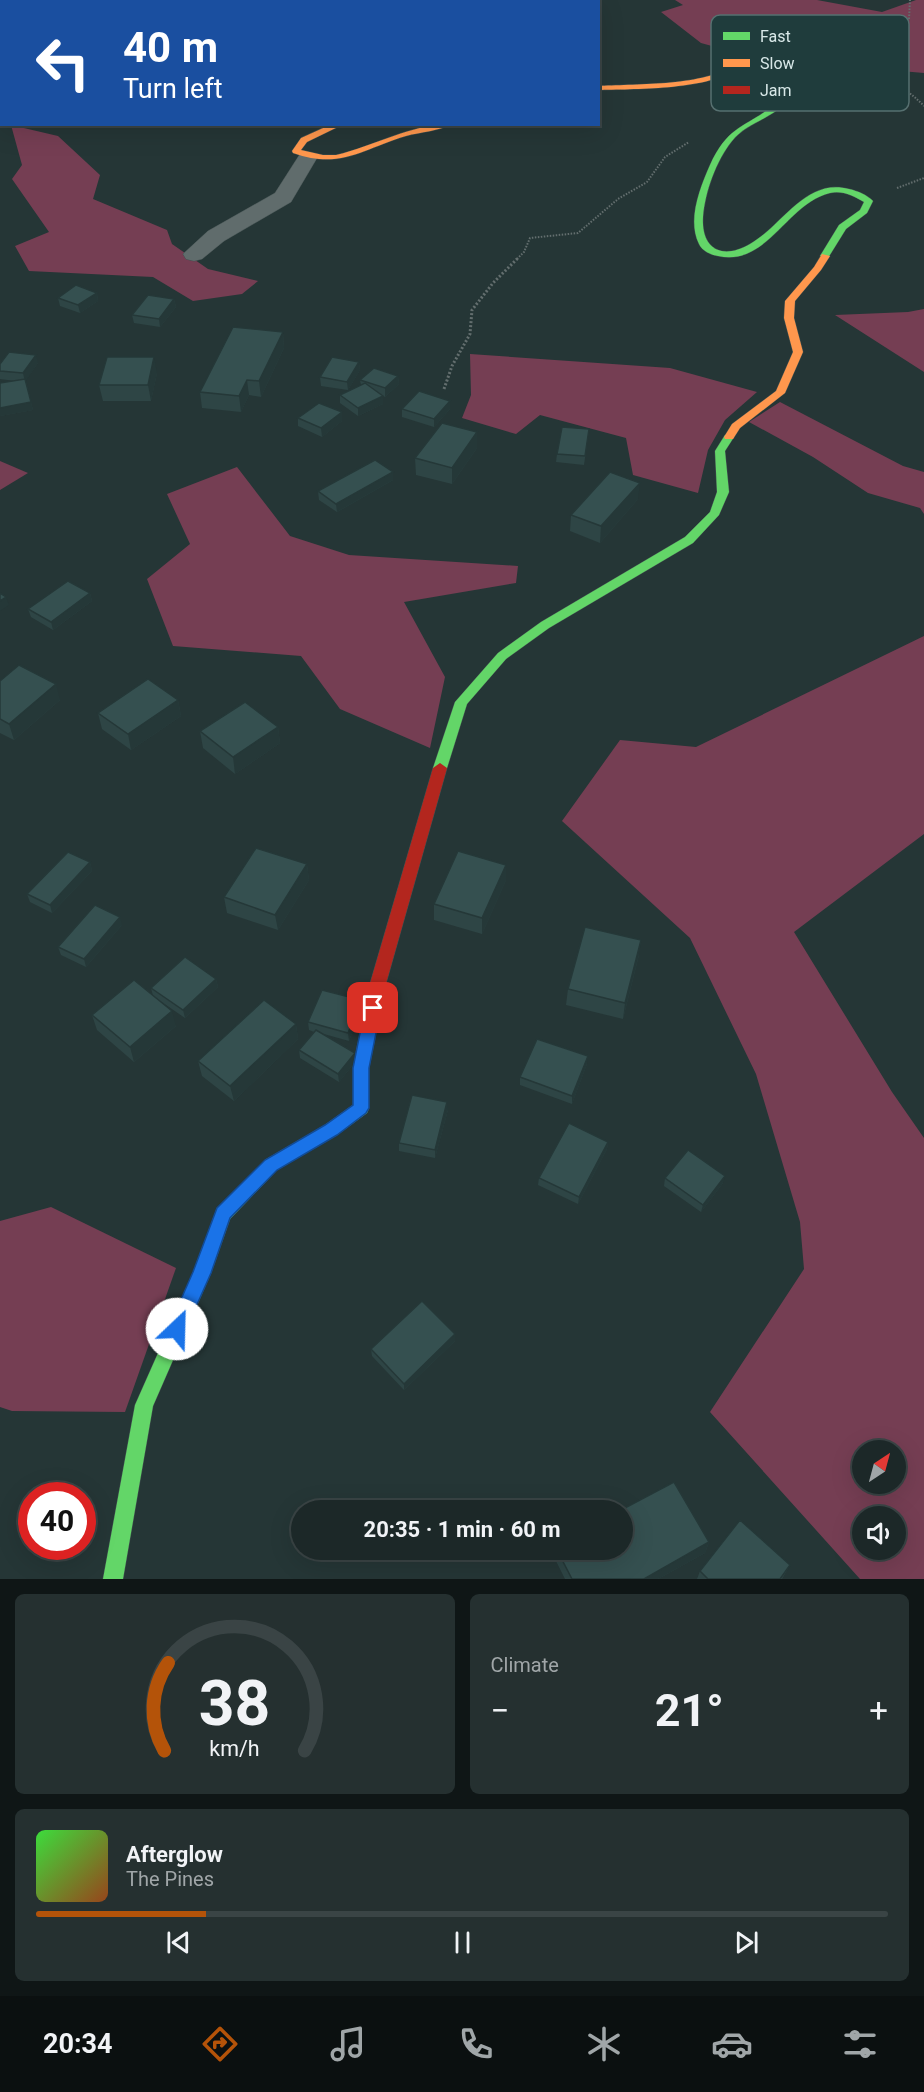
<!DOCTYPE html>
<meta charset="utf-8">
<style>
:root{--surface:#1c2828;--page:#253030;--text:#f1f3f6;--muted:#a0a6a8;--line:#3a4445;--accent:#b45309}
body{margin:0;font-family:Roboto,sans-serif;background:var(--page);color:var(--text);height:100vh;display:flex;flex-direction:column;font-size:22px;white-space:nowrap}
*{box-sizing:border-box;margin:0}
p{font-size:20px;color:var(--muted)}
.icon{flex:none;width:33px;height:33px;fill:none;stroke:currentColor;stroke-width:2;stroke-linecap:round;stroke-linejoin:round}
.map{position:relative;height:1579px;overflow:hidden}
.sheet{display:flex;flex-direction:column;gap:15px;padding:15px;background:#0f1616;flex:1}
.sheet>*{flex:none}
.guide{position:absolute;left:0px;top:0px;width:600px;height:126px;box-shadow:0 6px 24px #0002,0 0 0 2px var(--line);background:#1a4fa0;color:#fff;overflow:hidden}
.needle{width:39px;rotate:36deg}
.tools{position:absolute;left:852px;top:1440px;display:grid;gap:12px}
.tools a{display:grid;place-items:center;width:54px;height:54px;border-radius:50%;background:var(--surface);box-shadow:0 6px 24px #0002,0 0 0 2px var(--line);font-size:30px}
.speed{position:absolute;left:18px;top:1482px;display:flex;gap:12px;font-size:30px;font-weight:700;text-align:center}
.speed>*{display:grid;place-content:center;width:78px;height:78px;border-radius:50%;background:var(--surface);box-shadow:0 6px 24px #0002,0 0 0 2px var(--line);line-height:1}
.speed .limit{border:9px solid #d22;background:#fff;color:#111}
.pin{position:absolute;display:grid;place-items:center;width:51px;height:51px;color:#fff;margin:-26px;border-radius:12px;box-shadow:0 3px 9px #0006}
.me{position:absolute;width:66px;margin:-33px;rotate:24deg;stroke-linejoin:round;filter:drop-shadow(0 0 4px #0008)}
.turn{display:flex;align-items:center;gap:21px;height:126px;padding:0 24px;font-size:27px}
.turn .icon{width:78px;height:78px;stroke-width:2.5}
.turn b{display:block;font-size:42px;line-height:51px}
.big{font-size:45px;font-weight:700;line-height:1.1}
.sheet .widget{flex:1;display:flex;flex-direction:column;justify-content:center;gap:9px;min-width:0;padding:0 21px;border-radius:9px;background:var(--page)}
.sheet .dial{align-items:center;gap:0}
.dial svg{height:156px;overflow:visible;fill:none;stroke:var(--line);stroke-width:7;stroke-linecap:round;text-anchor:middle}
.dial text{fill:var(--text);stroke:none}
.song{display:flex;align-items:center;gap:18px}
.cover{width:72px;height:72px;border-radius:9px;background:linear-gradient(135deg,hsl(120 70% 55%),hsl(20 70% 35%))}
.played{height:6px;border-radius:3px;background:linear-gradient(90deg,var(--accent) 20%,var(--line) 20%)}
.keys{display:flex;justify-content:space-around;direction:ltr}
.heat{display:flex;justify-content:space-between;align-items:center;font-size:33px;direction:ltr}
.sheet .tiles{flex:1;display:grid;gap:15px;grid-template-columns:1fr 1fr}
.widget:last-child{grid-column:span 2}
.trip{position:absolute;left:291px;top:1500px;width:342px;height:60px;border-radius:30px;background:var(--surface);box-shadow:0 6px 24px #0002,0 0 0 2px var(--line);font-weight:700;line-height:60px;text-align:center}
.tab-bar{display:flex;height:96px;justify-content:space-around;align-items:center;background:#0b1010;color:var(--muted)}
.tab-bar .icon{width:42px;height:42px}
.tab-bar .on{color:var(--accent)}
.tab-bar b{font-size:27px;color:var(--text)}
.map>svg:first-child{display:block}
.green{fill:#753e53;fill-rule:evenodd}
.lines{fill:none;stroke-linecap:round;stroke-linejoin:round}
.street-casing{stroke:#435151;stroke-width:1}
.fast-casing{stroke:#435151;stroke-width:1}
.slow-casing{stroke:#435151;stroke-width:1}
.jam-casing{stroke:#435151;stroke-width:1}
.path-far1{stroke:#636e6e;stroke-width:2;stroke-dasharray:1.5 1.5;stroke-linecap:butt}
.path{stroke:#636e6e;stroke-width:3;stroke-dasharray:2 2;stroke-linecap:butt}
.street{fill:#606c6c;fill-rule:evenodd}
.fast{fill:#63d668;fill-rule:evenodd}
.slow{fill:#ff974d;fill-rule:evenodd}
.jam{fill:#b3261e;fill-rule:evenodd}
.wall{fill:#2e4545}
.shaded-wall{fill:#253838}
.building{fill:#355050;stroke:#253838;stroke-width:1.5}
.route{fill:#1a73e8;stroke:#114b97;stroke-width:1.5}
.key{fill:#1f3c3c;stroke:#567070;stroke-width:1.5}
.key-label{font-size:16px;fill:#d8e8e8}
</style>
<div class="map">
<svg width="924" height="1579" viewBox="0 0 924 1579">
<rect width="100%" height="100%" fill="#253636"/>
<!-- green -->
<g class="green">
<path d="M675,0H817L882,12L916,0H924V73L843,66L828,74L815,88L796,90C796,79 800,52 796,43C790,30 755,23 744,32C739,36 735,45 730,51L701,43L661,12L683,5Z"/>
<polygon points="11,125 58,136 100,175 93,199 167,230 172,244 208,269 258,281 242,294 193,301 153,277 29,271 15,246 49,232 12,179 22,165"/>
<polygon points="924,309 924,372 835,315 908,312"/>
<polygon points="470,354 670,368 757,392 725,420 708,450 698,493 633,475 626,438 540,415 516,434 462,418 471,395"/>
<polygon points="780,402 903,466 924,472 924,514 920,508 868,493 813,457 749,422"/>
<polygon points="0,461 28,473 0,490"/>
<polygon points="237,467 290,536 349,555 518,566 516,583 404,602 445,677 430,748 340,709 301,656 173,646 147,579 190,544 167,494"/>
<path d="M924,636V834L794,932L892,1092L924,1138V1579H860L710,1412L804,1269L800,1222L756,1074L690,938L562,821L620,740L696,747ZM862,1450H896V1484H862ZM862,1516H896V1550H862Z"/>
<polygon points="51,1207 176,1268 125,1412 12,1411 0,1407 0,1221"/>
</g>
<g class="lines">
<!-- street casing -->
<g class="street-casing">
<g id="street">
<polygon points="392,0 416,0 391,2"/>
<polygon points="557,0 576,0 556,2"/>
<rect x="0" y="88" width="2" height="12"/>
<polygon points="307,152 314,154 317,158 291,202 224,241 202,259 194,261 186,259 183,254 208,231 275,193 300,154"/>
</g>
</g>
<!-- fast casing -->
<g class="fast-casing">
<g id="fast">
<path d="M784,65L788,67L784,80L787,101C772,119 746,123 732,141C716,161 705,192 703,217C701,250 723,260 750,244C782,226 806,177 849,189C858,191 867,195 873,201L867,213L846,229L828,258L820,256L839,225L860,210L864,202C854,196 842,190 830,193C787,203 767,267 718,256C711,255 702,251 699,244C687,220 700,188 710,165C730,121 750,128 779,100L776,80L780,67Z"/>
<polygon points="729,434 734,437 725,451 729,492 719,515 693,543 549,628 506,659 467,704 447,768 440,773 435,771 433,768 455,702 498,653 541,622 685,537 710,512 717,492 715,451 725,435"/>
<polygon points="377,981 382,983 385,987 369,1068 369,1108 367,1113 337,1135 277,1170 230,1219 211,1273 153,1406 123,1579 103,1579 135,1405 194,1272 217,1208 265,1160 325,1125 353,1105 353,1068 369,987 372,983"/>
</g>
</g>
<!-- slow casing -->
<g class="slow-casing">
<g id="slow">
<path d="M763,32L783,38L795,47L787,69L780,67L787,47C775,37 762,33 748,40C743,50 742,63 733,70C708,90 631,89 598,90V86C630,84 704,86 728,67C736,60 737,46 742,37Z"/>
<path d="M332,124H344L307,142L301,150L323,155H336C375,146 410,124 452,124C439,131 421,132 406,136C362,149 341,170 293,153L292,151L301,138Z"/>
<polygon points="822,254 830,256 821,270 795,301 794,318 803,352 785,393 740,428 733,439 725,439 724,437 732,424 776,391 793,352 784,318 785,301 814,267"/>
</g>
</g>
<!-- jam casing -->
<g class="jam-casing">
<polygon id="jam" points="440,763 447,768 385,987 382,991 377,993 372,991 369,987 433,768"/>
</g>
<!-- path-far1 -->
<g class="path-far1">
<polyline points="282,2 287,0"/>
<polyline points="909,19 910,0"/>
<path d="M813,96L828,90L830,80L841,68C874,73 901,82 924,106"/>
<polyline points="897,188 924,178"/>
<polyline points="517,259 524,252 530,238 578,233 618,199 647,182 665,157 689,142"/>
</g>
<!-- path -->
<polyline class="path" points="444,389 452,366 470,334 472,310 493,283 518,258"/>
<!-- street -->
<use href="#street" class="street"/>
<!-- fast -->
<use href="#fast" class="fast"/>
<!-- slow -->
<use href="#slow" class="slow"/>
<!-- jam -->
<use href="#jam" class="jam"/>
</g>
<!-- wall -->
<g class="wall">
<polygon points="97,293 98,301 80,313 60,306 58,298"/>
<polygon points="174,299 176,307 160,327 134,323 132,315"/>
<polygon points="283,332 284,348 261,397 249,395 241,412 202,408 200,392"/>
<polygon points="359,362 360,370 348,390 321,386 320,377"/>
<polygon points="38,363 25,381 33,410 0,416 0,383 15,381 0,379 0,364"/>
<polygon points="157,373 151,401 103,401 99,385"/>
<polygon points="398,376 399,384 385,397 383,396 383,404 358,416 340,403 340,395 361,385 360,380"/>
<polygon points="402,409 450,409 434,427 402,417"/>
<polygon points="342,412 342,421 322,437 298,426 298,418"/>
<polygon points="589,429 584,465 556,462 557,454"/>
<polygon points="477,448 452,484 416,475 415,458"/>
<polygon points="393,472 393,480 337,512 319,500 318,491"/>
<polygon points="638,499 600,543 570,531 571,515"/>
<polygon points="90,593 92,601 53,630 31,617 28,609"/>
<polygon points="0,681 60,700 14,740 0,733"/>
<polygon points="178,700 181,716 131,750 102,729 98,713"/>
<polygon points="278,727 280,743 235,774 203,748 200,731"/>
<polygon points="90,862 92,871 52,913 30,902 27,894"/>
<polygon points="307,864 309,880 278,930 227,913 224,897"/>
<polygon points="506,880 482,934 434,920 434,904"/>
<polygon points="122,925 86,967 61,955 58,947"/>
<polygon points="639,955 623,1019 566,1005 568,989"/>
<polygon points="216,979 218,987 185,1018 153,996 176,1026 134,1062 97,1030 92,1015 153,996 151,988"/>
<polygon points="362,1008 349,1041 324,1034 355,1053 356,1061 339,1082 300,1058 299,1050 314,1032 309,1030 308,1022"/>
<polygon points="296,1024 298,1039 234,1101 202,1076 198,1061"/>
<polygon points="587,1064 572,1104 520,1085 520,1077"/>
<polygon points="448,1110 435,1158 399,1151 399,1143"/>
<polygon points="608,1142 607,1149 578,1204 538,1185 539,1178"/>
<polygon points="665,1178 723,1183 701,1212 664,1186"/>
<polygon points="455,1334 455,1341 404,1390 372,1356 371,1349"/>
<polygon points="709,1542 705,1553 658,1579 565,1579 554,1557 555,1550 622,1550"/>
<polygon points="790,1565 782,1579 697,1579 700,1571"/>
</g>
<!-- shaded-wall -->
<g class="shaded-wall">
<polygon points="97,293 98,301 80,313 78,305"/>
<polygon points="174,299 176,307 160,327 159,319"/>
<polygon points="283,332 284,348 261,397 259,381"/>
<polygon points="36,355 38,363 25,382 23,373"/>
<polygon points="154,357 157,373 151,401 148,385"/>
<polygon points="359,362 360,370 348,390 347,382"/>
<polygon points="398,376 399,384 385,397 385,388"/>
<polygon points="247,380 249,395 241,412 239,396"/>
<polygon points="383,396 383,404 358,416 358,408"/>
<polygon points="450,401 450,409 434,427 434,419"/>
<polygon points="31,402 33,410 0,416 0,408"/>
<polygon points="342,412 342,421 322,437 321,428"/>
<polygon points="477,432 477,448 452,484 452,468"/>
<polygon points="393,472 393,480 337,512 336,504"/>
<polygon points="640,483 638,499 600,543 601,526"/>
<polygon points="90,593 92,601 53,630 51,622"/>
<polygon points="6,597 9,605 0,611 0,601"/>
<polygon points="56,684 60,700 14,740 9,724"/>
<polygon points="178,700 181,716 131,750 128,734"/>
<polygon points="278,727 280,743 235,774 233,757"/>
<polygon points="90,862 92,871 52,913 50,905"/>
<polygon points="307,864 309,880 278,930 275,915"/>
<polygon points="506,865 506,880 482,934 482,918"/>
<polygon points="120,917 122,925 86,967 84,959"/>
<polygon points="641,940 639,955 623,1019 625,1003"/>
<polygon points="216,979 218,987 185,1018 183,1010"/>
<polygon points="361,1000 362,1008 349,1041 348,1033"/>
<polygon points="172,1011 176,1026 134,1062 130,1047"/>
<polygon points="296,1024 298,1039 234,1101 230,1086"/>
<polygon points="355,1053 356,1061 339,1082 338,1074"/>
<polygon points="588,1056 587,1064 572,1104 572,1096"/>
<polygon points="447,1102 448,1110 435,1158 435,1150"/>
<polygon points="608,1142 607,1149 578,1204 579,1197"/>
<polygon points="725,1176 723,1183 701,1212 703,1205"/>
<polygon points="455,1334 455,1341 404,1390 404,1384"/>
<polygon points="709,1542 705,1553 658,1579 644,1579"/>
</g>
<!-- building -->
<g class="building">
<polygon points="76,285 97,293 78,305 58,298"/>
<polygon points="148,295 174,299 159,319 132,315"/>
<polygon points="233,327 283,332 259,381 247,380 239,396 200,392"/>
<polygon points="9,352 36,355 23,373 0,371 0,364"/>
<polygon points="107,357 154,357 148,385 99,385"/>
<polygon points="332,357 359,362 347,382 320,377"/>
<polygon points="374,368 398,376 385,388 360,380"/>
<polygon points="25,379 31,402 0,408 0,383"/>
<polygon points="365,383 383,396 358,408 340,395"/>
<polygon points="419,391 450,401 434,419 402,409"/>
<polygon points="319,403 342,412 321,428 298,418"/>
<polygon points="442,423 477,432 452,468 415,458"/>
<polygon points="562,427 589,429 585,456 557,454"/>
<polygon points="375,460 393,472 336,504 318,491"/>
<polygon points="610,472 640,483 601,526 571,515"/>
<polygon points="68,581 90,593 51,622 28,609"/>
<polygon points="0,593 6,597 0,601"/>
<polygon points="19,665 56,684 9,724 0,719 0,681"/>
<polygon points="148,679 178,700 128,734 98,713"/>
<polygon points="245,702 278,727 233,757 200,731"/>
<polygon points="256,848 307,864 275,915 224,897"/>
<polygon points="458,851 506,865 482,918 434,904"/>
<polygon points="68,852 90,862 50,905 27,894"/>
<polygon points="95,905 120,917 84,959 58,947"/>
<polygon points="585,927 641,940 625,1003 568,989"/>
<polygon points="185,957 216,979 183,1010 151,988"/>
<polygon points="134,980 172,1011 130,1047 92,1015"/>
<polygon points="322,990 361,1000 348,1033 308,1022"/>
<polygon points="264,1000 296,1024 230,1086 198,1061"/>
<polygon points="316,1030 355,1053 338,1074 299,1050"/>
<polygon points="537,1039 588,1056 572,1096 520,1077"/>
<polygon points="412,1095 447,1102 435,1150 399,1143"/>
<polygon points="569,1123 608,1142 579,1197 539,1178"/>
<polygon points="688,1150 725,1176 703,1205 665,1178"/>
<polygon points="422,1301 455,1334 404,1384 371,1349"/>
<polygon points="674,1482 709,1542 644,1579 572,1579 557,1550 622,1550 622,1510 621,1510"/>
<polygon points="740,1520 790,1565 780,1579 708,1579 700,1571"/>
</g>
<!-- route -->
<polygon class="route" points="373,1001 379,1003 381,1008 369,1068 369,1108 366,1113 337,1135 277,1170 230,1218 211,1273 183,1336 177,1338 170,1336 168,1329 193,1272 217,1208 265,1160 325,1125 353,1105 353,1068 365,1008 368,1003"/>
<!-- legend -->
<rect x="711" y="15" width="198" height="96" rx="9" class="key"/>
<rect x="723" y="32" width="27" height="8" fill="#63d668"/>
<rect x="723" y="59" width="27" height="8" fill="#ff974d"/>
<rect x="723" y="86" width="27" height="8" fill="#b3261e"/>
<g class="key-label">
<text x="760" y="42">Fast</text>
<text x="760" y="69">Slow</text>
<text x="760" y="96">Jam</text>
</g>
</svg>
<div class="tools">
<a><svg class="needle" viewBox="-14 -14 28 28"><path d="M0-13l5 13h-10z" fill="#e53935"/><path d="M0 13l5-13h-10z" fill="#a0a6a8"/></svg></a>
<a><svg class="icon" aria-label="sound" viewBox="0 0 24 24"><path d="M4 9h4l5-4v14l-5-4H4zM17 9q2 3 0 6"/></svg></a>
</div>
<div class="speed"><div class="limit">40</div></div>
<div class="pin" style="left:373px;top:1008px;background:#d93025"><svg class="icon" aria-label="arrive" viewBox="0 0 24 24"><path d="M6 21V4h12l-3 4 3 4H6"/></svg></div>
<svg class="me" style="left:177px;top:1329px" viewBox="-20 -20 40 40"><circle r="19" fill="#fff"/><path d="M0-13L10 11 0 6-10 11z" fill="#1a73e8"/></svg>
<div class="trip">20:35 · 1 min · 60 m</div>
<div class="guide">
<div class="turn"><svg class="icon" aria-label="left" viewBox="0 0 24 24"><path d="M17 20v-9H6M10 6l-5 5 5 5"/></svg><div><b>40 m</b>Turn left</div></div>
</div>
</div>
<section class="sheet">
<div class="tiles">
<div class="widget dial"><svg viewBox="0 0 100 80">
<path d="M14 69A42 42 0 1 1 86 69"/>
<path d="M14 69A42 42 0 0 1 16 24" stroke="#b45309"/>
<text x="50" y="56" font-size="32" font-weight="700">38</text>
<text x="50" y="72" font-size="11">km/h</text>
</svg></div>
<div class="widget"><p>Climate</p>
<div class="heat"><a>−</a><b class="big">21°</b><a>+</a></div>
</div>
<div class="widget">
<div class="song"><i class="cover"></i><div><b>Afterglow</b><p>The Pines</p></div></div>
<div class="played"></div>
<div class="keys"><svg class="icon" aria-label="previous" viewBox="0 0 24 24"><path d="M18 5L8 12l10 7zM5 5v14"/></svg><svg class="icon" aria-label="pause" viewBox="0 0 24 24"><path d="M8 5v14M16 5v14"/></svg><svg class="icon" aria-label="next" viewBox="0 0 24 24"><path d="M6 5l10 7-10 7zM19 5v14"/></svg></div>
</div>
</div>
</section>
<nav class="tab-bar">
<b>20:34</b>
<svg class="icon on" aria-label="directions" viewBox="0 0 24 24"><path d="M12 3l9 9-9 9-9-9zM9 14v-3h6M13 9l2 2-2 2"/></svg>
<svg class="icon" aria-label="music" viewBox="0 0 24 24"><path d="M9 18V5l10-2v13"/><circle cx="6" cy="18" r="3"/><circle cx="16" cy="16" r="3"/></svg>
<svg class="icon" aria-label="phone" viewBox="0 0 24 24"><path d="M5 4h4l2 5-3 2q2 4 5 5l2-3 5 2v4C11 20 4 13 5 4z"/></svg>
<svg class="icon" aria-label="climate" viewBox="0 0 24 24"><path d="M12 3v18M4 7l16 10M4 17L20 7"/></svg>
<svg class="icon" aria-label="car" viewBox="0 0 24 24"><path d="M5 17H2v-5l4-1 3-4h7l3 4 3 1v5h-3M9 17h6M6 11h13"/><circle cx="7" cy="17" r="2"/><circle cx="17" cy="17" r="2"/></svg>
<svg class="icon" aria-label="filters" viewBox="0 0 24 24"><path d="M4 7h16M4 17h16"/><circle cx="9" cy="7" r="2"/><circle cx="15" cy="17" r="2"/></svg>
</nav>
